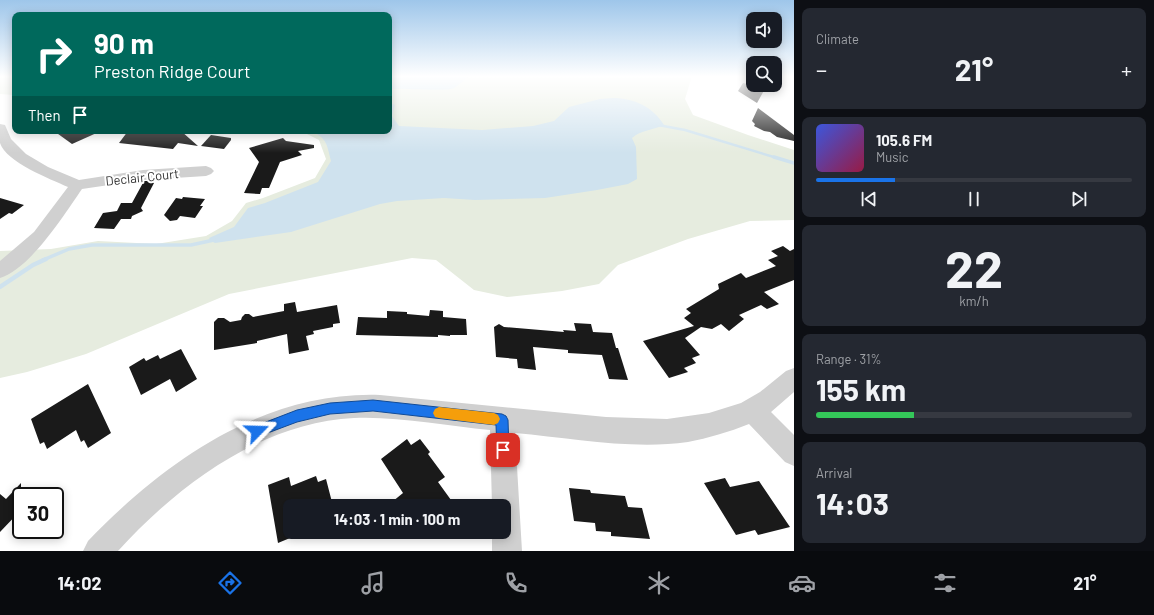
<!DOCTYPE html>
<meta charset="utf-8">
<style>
:root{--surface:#171b24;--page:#242831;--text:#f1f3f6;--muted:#9ea1a6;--line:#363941;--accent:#1a73e8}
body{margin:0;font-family:Barlow,sans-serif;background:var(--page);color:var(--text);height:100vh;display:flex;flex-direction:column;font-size:15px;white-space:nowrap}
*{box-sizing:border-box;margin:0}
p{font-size:13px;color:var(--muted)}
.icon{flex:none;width:22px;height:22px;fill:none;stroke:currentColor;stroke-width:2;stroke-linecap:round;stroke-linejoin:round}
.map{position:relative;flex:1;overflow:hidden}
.panel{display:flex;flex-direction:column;gap:8px;padding:8px;background:#0d0f14;width:360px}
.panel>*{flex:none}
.hud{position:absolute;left:12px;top:12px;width:380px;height:122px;border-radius:8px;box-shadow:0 2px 10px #0003;background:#00695c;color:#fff;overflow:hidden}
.fabs{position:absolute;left:746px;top:12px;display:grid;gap:8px}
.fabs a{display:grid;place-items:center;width:36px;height:36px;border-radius:8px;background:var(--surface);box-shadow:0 2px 10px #0003;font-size:20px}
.speed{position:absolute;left:12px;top:487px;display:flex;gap:8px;font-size:20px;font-weight:700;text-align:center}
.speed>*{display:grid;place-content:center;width:52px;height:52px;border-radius:50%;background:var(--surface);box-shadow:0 2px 10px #0003;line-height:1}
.speed .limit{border:2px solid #111;border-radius:6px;background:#fff;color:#111}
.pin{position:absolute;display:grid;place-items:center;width:34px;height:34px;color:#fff;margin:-17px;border-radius:8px;box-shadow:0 2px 6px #0006}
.me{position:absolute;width:44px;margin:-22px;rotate:68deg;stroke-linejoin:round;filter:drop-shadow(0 0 3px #0008)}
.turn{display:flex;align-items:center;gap:14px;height:84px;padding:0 16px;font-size:18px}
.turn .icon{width:52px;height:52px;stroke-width:2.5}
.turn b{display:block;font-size:28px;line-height:34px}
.then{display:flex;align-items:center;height:38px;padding:0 16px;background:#0003;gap:8px;font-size:15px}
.big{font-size:30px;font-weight:700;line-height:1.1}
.panel .widget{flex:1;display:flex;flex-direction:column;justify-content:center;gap:6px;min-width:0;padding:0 14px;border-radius:8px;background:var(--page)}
.panel .dial{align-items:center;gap:0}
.dial b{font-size:52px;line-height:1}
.song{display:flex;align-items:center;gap:12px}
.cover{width:48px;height:48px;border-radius:6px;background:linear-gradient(135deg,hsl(230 70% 55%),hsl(340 70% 35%))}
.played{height:4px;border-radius:2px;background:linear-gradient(90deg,var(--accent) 25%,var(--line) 25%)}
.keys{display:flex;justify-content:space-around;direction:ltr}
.heat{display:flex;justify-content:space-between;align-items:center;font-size:22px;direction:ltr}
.charge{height:6px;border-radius:3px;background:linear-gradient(90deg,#34c759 31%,var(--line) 0)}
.trip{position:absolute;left:283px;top:499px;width:228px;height:40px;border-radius:8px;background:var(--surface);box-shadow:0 2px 10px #0003;font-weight:700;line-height:40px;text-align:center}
.dock{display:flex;height:64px;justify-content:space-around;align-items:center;background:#090b0e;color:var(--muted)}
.dock .icon{width:28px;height:28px}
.dock .current{color:var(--accent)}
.dock b{font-size:18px;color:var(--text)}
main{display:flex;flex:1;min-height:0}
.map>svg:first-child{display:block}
.green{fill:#e6ecdf}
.water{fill:#cfe2ee}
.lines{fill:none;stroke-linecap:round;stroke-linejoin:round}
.stream-far2{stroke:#cfe2ee;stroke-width:2.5}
.stream-far1{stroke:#cfe2ee;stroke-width:3.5}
.stream{stroke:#cfe2ee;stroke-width:4.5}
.building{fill:#1a1a1a}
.minor{fill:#d0d0d0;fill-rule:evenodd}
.route{fill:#1a73e8;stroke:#114b97}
.slow{fill:#f59e0b}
.labels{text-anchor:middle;stroke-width:4;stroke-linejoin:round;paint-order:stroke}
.street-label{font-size:13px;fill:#333;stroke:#fff}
</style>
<main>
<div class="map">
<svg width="794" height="551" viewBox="0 0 794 551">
<rect width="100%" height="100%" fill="#fff"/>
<!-- green -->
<g class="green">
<polygon points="0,76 15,76 15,95 0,94"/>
<polygon points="389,76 692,76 685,99 693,115 748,135 794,150 794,220 750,221 688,239 618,265 599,284 562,291 507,297 474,290 436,260 412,258 229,294 86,354 27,372 0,378 0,251 51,249 98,241 156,244 206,236 232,221 246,203 263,198 315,178 326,159 319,140 301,131 389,131"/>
</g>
<!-- water -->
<g class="water">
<path d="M389,76H469C464,80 459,85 454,88C447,92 402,88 389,89Z"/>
<path d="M613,98C634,98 653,107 664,125C653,130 641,130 632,138L636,147L637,179L628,184L597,190L545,198L475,200L444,198L397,201L380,204L291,232L215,243L211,241L209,238L234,227L248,208L265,203L318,182L331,161C327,145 327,137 310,131H389V102L395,105L392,116L399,126L482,130L533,126L554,121L569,107L600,99Z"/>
</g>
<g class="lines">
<!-- stream-far2 -->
<polyline class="stream-far2" points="658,125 685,130 777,158"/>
<!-- stream-far1 -->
<g class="stream-far1">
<polyline points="774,157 794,163"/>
<polyline points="43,260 69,249 92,245 191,245 214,240"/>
</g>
<!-- stream -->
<polyline class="stream" points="0,287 33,265 46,259"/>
</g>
<!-- building -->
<g class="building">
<polygon points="749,80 753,80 753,85 767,85 757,103 738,91 743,83 747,84"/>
<polygon points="758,108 794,135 794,141 777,137 770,132 764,131 754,126 755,124 752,121"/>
<polygon points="54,131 101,131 72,144"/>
<polygon points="128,131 159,133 167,131 181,131 198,146 178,143 173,149 119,143"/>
<polygon points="211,135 231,138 231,140 224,149 201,146"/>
<polygon points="283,138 286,141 314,145 314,148 298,151 302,155 280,162 269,188 262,188 260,194 244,193 259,162 249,148"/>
<polygon points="144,181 150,181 154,183 141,208 143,211 132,216 131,219 121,219 114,229 94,228 103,213 117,211 121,203 132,203"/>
<polygon points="183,197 205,199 200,206 203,206 195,218 180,216 177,220 170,221 164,215 176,198 182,199"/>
<polygon points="0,198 24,205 12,214 9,213 0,219"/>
<polygon points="783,246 790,251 794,249 794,280 764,292 779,304 767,309 761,305 739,315 744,319 729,331 721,324 712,329 701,327 685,338 700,355 692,358 696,363 684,368 688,372 669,378 643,341 694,326 684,318 691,313 686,309 719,289 718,284 741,273 746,278 776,266 768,260 778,256 771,251"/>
<polygon points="295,302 297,312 337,305 340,323 333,324 333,327 313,331 314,334 306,336 309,350 289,354 287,334 257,341 257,343 214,350 214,322 218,318 224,318 230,322 241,320 242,317 245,314 249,314 253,317 284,311 284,304"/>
<polygon points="430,310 443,311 443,317 466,319 467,335 450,335 450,336 438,335 438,337 356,335 358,317 387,318 387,311 407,312 407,314 429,316"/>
<polygon points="574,323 591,324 593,332 612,333 616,348 618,348 628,380 609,379 602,355 568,353 568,350 533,347 536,370 518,368 517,359 496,357 494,327 499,324 504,327 564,332 563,330 576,331"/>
<polygon points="181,349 197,379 176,392 170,379 141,395 129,367 144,358 146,361 158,355 160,359"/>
<polygon points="88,384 111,433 88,448 84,440 81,442 76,430 47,449 44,442 40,444 31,419"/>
<polygon points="407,439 411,445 420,439 430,452 428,454 445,477 438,482 451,500 445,506 387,506 403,493 381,459"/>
<polygon points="316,476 318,482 326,479 333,506 290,506 290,538 278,543 268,485 289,477 291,486"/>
<polygon points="725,478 730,487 759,481 790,527 758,535 755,530 736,535 704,483"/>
<polygon points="21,483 21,510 0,532 0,494 6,499"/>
<polygon points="569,488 590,490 591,493 625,496 628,507 642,508 650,539 611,536 611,532 596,531 595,523 574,521"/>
</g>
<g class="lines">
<!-- minor -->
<g class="minor">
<path d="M0,124L5,125L11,139L26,154L48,167L79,180L143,170L206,166L211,168L214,171L211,174L206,176L143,180L82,189C64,215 30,269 0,278V261L34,232L68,187C50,179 6,162 0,143C0,138 0,129 0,124Z"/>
<path d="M794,368V392L771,412L794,435V466L785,462L749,424C729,432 708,438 688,442C632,450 571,438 515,433L522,551H492V532H504V506H492L490,430C447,426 397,416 354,418C261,423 179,484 118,551H83L88,541C165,461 264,391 380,395L606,417L667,419L709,413L741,403L760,392L786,371Z"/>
</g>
</g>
<!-- sky -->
<linearGradient id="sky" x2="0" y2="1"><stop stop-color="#9ec6ea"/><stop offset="0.5" stop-color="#fff"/><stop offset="1" stop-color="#fff" stop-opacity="0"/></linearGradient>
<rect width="794" height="153" fill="url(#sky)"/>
<!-- route -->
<polygon class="route" points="373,400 502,414 506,416 508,420 509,450 507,454 503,456 498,454 497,450 496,425 373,411 330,414 297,422 257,437 253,435 251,431 253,427 297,410 330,403"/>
<!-- slow -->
<polygon class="slow" points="439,407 494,413 498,415 500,419 498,423 494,425 439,418 435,417 433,413 435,409"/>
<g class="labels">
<!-- street labels -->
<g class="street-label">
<text transform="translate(142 177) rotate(-6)" y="5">Declair Court</text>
</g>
</g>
</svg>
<div class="fabs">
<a><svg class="icon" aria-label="sound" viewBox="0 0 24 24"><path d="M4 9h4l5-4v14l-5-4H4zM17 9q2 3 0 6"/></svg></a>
<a><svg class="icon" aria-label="search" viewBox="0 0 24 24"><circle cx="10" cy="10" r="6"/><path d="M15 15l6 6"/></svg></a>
</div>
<div class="speed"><div class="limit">30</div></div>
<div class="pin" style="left:503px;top:450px;background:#d93025"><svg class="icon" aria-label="arrive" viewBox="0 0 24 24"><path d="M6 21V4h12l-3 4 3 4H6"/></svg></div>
<svg class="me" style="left:257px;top:431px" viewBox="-20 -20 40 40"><path d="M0-17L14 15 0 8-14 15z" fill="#1a73e8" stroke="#fff" stroke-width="4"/></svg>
<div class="trip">14:03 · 1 min · 100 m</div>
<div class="hud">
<div class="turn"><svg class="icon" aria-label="right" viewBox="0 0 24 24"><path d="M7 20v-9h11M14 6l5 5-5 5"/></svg><div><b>90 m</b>Preston Ridge Court</div></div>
<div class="then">Then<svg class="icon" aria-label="arrive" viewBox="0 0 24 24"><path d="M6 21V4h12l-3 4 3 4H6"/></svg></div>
</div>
</div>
<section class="panel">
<div class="widget"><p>Climate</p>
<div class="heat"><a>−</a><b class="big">21°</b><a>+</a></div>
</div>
<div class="widget">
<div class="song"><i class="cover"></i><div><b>105.6 FM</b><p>Music</p></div></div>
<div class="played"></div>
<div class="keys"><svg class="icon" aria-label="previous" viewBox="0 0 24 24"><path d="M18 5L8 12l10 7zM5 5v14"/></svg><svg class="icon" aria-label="pause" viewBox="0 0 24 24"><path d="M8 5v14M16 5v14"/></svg><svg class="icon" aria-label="next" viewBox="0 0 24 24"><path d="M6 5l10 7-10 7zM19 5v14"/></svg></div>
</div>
<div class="widget dial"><b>22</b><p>km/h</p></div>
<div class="widget"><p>Range · 31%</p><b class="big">155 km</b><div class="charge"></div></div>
<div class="widget"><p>Arrival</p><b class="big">14:03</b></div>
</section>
</main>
<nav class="dock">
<b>14:02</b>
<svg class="icon current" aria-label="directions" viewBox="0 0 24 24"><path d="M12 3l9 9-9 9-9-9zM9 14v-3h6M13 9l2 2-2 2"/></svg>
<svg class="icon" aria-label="music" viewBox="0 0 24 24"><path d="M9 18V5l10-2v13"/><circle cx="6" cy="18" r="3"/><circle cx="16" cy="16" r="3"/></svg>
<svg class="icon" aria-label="phone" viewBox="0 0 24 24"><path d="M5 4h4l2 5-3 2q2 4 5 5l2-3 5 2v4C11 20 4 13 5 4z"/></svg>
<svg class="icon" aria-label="climate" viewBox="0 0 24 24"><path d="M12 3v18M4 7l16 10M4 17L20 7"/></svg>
<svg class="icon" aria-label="car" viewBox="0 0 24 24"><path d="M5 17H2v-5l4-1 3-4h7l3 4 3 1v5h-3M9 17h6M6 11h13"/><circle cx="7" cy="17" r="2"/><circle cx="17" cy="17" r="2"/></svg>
<svg class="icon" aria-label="filters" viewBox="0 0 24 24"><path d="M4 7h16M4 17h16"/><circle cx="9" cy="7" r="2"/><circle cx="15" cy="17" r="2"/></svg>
<b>21°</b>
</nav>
